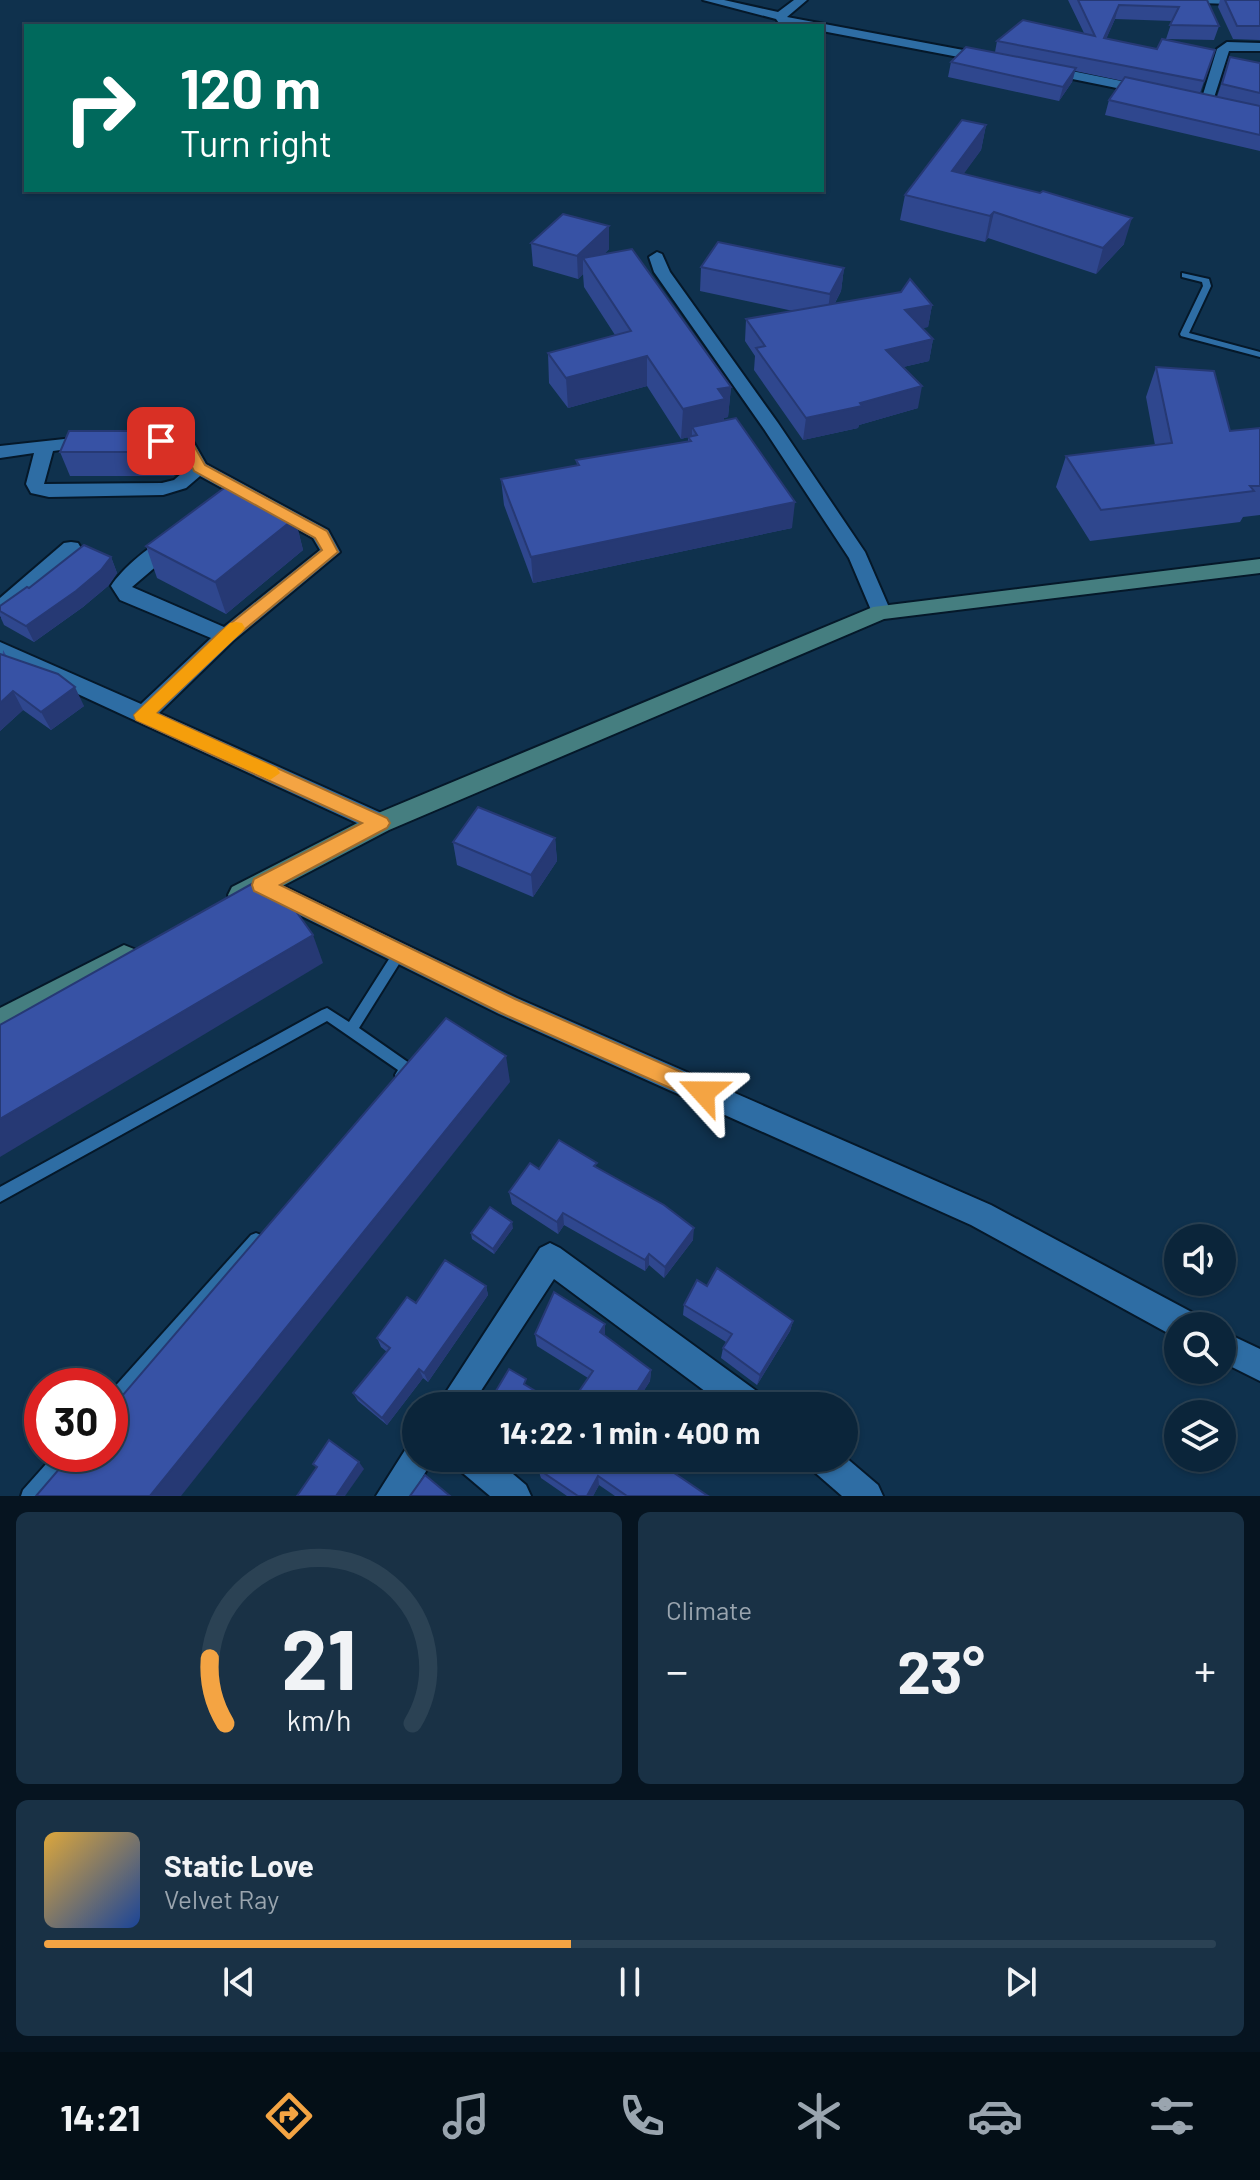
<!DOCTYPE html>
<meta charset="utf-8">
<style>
:root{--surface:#0b253a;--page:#193145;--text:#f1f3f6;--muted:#9aa5af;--line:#2b4254;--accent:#f4a443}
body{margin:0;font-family:Barlow,sans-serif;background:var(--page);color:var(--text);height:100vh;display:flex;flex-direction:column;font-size:30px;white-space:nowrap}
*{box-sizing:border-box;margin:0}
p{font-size:26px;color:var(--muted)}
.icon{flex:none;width:44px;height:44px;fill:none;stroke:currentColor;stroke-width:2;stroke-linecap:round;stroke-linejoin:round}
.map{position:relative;height:1496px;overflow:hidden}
.side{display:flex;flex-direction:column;gap:16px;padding:16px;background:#061420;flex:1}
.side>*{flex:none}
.guide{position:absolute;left:24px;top:24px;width:800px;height:168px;border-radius:0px;box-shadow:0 2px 6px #0004,0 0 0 2px var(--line);background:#00695c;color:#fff;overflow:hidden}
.controls{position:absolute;left:1164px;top:1224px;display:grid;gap:16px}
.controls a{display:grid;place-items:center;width:72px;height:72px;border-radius:50%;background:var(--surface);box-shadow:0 2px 6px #0004,0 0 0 2px var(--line);font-size:40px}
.speed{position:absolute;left:24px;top:1368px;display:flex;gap:16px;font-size:40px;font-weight:700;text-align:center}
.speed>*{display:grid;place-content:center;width:104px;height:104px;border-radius:50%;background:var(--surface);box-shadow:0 2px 6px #0004,0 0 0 2px var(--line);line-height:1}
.speed .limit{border:12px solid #d22;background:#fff;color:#111}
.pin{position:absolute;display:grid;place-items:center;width:68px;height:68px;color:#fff;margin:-34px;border-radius:16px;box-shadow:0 4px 12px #0006}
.me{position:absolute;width:88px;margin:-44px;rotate:294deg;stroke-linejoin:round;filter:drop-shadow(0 0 6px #0008)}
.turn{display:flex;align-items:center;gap:28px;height:168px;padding:0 24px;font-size:36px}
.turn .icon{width:104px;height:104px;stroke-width:2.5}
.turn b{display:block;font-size:56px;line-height:68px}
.big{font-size:60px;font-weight:700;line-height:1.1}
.side .card{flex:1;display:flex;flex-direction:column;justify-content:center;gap:12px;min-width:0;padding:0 28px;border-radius:12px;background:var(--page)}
.side .dial{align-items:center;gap:0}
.dial svg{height:208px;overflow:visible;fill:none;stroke:var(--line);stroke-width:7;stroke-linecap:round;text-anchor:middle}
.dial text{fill:var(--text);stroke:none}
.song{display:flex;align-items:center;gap:24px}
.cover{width:96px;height:96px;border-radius:12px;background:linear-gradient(135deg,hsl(40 70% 55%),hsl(220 70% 35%))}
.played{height:8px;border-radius:4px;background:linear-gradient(90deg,var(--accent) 45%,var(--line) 45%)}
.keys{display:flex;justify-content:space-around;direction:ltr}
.heat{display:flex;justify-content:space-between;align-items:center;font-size:44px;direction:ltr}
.side .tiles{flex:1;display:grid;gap:16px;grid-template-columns:1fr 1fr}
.card:last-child{grid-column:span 2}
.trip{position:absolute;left:402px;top:1392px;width:456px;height:80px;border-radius:40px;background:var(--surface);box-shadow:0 2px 6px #0004,0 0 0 2px var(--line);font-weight:700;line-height:80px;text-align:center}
.tab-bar{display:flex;height:128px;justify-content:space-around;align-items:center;background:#040f17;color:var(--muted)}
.tab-bar .icon{width:56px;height:56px}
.tab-bar .on{color:var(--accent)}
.tab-bar b{font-size:36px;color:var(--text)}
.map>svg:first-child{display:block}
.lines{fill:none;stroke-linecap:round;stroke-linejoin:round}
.lane-casing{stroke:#051829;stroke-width:4}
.street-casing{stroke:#051829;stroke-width:4}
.secondary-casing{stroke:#051829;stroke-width:4}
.lane{fill:#2e6da4;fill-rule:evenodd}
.street{fill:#2e6da4;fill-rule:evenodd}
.secondary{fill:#457e80;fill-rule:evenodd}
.wall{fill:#2f478e}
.shaded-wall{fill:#263974}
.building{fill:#3752a5;stroke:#263974;stroke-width:2}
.route{fill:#f4a443;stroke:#9f6b2c;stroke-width:2}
.slow{fill:#f59e0b}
</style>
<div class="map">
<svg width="1260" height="1496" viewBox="0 0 1260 1496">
<rect width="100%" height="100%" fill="#0f314d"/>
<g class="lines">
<!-- lane casing -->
<g class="lane-casing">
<g id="lane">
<polygon points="1182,273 1209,279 1211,286 1189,333 1260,352 1260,357 1181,336 1180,334 1203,286 1202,282 1182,277"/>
<polygon points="400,947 404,948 406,952 404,956 359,1028 412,1065 414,1069 407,1079 402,1081 397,1079 395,1075 398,1070 327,1021 0,1202 0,1187 322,1010 327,1008 349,1022 396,948"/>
<polygon points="256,1233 261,1235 263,1240 261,1245 116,1410 110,1412 110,1392 251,1235"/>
<polygon points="55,1454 74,1454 72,1460 40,1496 21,1496 23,1490"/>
</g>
</g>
<!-- street casing -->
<g class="street-casing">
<g id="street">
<polygon points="703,0 724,0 778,12 794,0 807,0 787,17 990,55 996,59 990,63 822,31 822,26 796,26 779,23 776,19"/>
<polygon points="1194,0 1260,0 1260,5 1200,3"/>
<polygon points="1227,42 1260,43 1260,51 1229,51 1212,104 1201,107 1200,104 1217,49"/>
<polygon points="1047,66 1151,87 1157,91 1151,95 1043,73 1041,70"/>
<polygon points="657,252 662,254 670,272 778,423 865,552 891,612 888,617 874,617 849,558 764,429 654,272 649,257"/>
<path d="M149,434L194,443L206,464L328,530L340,552L233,641L159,713L388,816L392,823L388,830L380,832L372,830L0,658V642L141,704L211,638L120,600L111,586C121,570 161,532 180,538L183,542L180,546L132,587L224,627L320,550L313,538L200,476L186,488L163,495L49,497L31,493L26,484L34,453L0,458V446L92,436L101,441L98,445L53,451L44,484L162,483L174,480L189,467L181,451L143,443L140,439L143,435Z"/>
<polygon points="71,542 78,543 81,548 78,553 7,614 0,616 0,598 64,543"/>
<polygon points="261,875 517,998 991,1205 1197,1315 1201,1326 1178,1326 1178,1338 1175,1337 971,1225 499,1014 253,892 249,885 253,878"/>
<polygon points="550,1243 560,1248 762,1395 767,1406 725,1406 554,1279 471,1406 437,1406 540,1248"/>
<polygon points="1222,1331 1260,1349 1260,1381 1222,1362"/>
<polygon points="416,1443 416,1458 434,1458 411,1496 376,1496 407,1447"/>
<polygon points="844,1456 878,1485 883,1496 842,1496 811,1469 806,1458"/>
<polygon points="453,1458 494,1458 526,1485 531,1496 490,1496 458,1469"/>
</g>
</g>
<!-- secondary casing -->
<g class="secondary-casing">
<g id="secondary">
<polygon points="1260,559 1260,573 884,619 389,830 250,903 241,906 232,903 228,895 232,887 371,816 873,607"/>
<polygon points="124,945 134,949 138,957 134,965 0,1035 0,1008"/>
</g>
</g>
<!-- lane -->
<use href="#lane" class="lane"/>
<!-- street -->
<use href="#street" class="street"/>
<!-- secondary -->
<use href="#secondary" class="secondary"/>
</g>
<!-- wall -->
<g class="wall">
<polygon points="1068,0 1207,0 1219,26 1214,40 1166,39 1172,21 1115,19 1106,39 1157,49 1215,50 1200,93 1217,97 1230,57 1260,63 1260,151 1105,115 1109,100 1123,81 1075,71 1072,82 1059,101 948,77 951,62 995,52 997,41 1084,33"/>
<polygon points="1220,0 1260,0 1260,40 1233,39 1218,7"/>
<polygon points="986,125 981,150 963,174 1124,244 1096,274 988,238 985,242 900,220 905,195"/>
<polygon points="531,243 609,249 604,254 731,387 728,417 724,418 724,420 792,528 533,583 504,505 501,479 577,465 576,460 688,441 688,437 681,439 647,386 568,408 549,383 548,353 615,335 584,287 583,274 578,279 533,266"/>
<polygon points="701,267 844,268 841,291 835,303 932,305 928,327 922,328 933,339 929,361 903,367 918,408 859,425 858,428 803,440 754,370 755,356 745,341 746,319 793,311 700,291"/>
<polygon points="1156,367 1230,431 1260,428 1260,515 1243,517 1240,522 1090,541 1056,487 1066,456 1155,445 1146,397"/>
<polygon points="175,436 182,460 174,476 70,476 60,452"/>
<polygon points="295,518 303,550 226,614 157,578 146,546"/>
<polygon points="111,557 117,573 108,586 83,607 34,642 4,625 0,616 0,606 29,588"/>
<polygon points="3,650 7,657 84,706 51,730 23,710 0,731"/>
<polygon points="555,838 557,861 533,897 457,865 453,842"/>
<polygon points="597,1168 693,1240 664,1278 649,1265 645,1271 564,1225 558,1234 512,1204 509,1192 539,1169"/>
<polygon points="513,1228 494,1254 472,1239 471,1233"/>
<polygon points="486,1286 488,1295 428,1382 423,1378 387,1425 358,1401 353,1393 387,1352 381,1347 377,1338 416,1303"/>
<polygon points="707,1286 793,1321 790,1331 757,1385 721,1358 723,1348 726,1342 683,1315 684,1305"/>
<polygon points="535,1334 605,1336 651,1370 650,1381 634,1406 569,1406 588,1378 537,1346"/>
<polygon points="543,1458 652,1458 708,1496 615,1496 599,1485 593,1496 567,1496 541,1478 538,1469 544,1459"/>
</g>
<!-- shaded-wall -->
<g class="shaded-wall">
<polygon points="1119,5 1115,19 1100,53 1104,38"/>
<polygon points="1076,68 1072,82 1059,101 1063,87"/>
<polygon points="986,125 981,150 947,197 952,171"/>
<polygon points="994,212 988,238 985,242 990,216"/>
<polygon points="1132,218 1124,244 1096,274 1103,248"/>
<polygon points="609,226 609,249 590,268 583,258 583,274 578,279 577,256"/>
<polygon points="844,268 841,291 827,318 830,294"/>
<polygon points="932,305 928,327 901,332 905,310"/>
<polygon points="933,339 929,361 882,372 886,350"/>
<polygon points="647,356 647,386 568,408 566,378"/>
<polygon points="922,386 918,408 859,425 858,428 803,440 806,418"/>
<polygon points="731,387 728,417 724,418 723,429 692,427 692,436 681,439 683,409 718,389"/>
<polygon points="175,436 182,460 174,476 166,452"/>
<polygon points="795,502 792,528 533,583 531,557"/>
<polygon points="295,518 303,550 226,614 215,582"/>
<polygon points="111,557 117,573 108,586 83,607 34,642 26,626"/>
<polygon points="75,687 84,706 51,730 41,712"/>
<polygon points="13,691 23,710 0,731 0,703"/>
<polygon points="555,838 557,861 533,897 531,875"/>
<polygon points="313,935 323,963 0,1157 0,1119"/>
<polygon points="506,1056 510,1082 181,1496 150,1496"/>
<polygon points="563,1213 564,1225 558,1234 557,1222"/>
<polygon points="512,1222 513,1228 494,1254 493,1249"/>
<polygon points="694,1228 693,1240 664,1278 665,1267"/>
<polygon points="649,1254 649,1265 645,1271 645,1260"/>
<polygon points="486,1286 488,1295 428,1382 424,1373"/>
<polygon points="793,1321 790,1331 757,1385 760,1375"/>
<polygon points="605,1324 605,1335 600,1332"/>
<polygon points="419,1369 423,1378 387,1425 382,1418"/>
<polygon points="651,1370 650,1381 634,1406 628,1406"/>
<polygon points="359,1462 364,1469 345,1496 336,1496"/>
<polygon points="598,1476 599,1485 593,1496 587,1496"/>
</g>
<!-- building -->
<g class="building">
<polygon points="1078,0 1207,0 1219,26 1170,25 1179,7 1119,5 1104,38 1157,49 1162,39 1215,50 1204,81 997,41 1023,20 1095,36"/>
<polygon points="1225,0 1260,0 1260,26 1237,26"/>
<polygon points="966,47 1076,68 1063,87 951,62"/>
<polygon points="1230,57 1260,63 1260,93 1222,84"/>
<polygon points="1125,77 1260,106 1260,135 1109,100"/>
<polygon points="962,120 986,125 952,171 1040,193 1043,191 1132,218 1103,248 994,212 990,216 905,195"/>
<polygon points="563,214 609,226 577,256 531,243"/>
<polygon points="718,242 844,268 830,294 701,267"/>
<polygon points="632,249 731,387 718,389 725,399 683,409 647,356 566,378 548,353 631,331 583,258"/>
<polygon points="910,279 932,305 905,310 933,339 886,350 922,386 860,403 862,406 806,418 756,348 765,346 746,319 901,292"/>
<polygon points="1156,367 1214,371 1230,431 1260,428 1260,486 1250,486 1254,491 1101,510 1066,456 1172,443"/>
<polygon points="736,418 795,502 531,557 501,479 579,465 576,460 691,441 688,437 697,435 692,427"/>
<polygon points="69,431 172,431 175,436 166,452 60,452"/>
<polygon points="227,486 295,518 215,582 146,546"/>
<polygon points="84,545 111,557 101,570 76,591 26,626 0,611 0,606 27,587 29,588"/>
<polygon points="0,654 58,674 75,687 41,712 13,691 0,703"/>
<polygon points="478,807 555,838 531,875 453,842"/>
<polygon points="264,877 275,882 313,935 0,1119 0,1025"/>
<polygon points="446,1018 506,1056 150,1496 36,1496 72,1454 110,1454 110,1410"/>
<polygon points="559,1140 597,1163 594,1166 664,1205 694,1228 665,1267 649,1254 645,1260 563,1213 557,1222 509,1192 530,1163 539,1169"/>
<polygon points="490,1207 512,1222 493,1249 471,1233"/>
<polygon points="445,1260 486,1286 424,1373 419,1369 382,1418 353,1393 390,1348 377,1338 407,1297 416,1303"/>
<polygon points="717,1268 793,1321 760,1375 723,1348 732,1334 684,1305 697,1280 707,1286"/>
<polygon points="554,1292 605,1324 600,1332 651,1370 628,1406 569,1406 593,1371 535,1334"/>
<polygon points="509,1369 526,1379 524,1384 560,1406 487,1406"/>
<polygon points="329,1440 359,1462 336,1496 297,1496 317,1467 313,1464"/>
<polygon points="545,1458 652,1458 708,1496 627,1496 598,1476 587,1496 578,1496 538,1469"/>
<polygon points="425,1475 450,1496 410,1496"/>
</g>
<!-- route -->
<polygon class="route" points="161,437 193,444 205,465 327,531 338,552 232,640 156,713 387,818 390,823 387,828 280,885 515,999 711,1085 714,1092 711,1099 703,1102 695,1099 501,1013 254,891 252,885 254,879 362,823 136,720 134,715 220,632 322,550 315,538 194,471 183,450 156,444 154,441"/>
<!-- slow -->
<polygon class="slow" points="236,622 242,623 245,628 242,632 156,713 277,768 280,773 270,780 136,720 134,715 230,623"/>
</svg>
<div class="controls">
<a><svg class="icon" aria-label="sound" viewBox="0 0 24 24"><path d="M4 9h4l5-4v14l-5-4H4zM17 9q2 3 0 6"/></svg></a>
<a><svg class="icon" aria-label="search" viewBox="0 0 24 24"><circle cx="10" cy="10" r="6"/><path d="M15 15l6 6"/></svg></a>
<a><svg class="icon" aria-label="layers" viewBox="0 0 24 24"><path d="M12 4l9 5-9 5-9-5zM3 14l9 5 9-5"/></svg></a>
</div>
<div class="speed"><div class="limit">30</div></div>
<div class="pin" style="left:161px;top:441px;background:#d93025"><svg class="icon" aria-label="arrive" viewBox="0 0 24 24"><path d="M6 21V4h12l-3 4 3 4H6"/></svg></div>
<svg class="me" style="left:703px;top:1092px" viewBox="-20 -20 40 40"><path d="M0-17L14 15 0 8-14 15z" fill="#f4a443" stroke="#fff" stroke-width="4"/></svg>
<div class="trip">14:22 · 1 min · 400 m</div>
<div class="guide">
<div class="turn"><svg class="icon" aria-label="right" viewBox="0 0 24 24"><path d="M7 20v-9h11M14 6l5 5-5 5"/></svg><div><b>120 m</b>Turn right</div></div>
</div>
</div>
<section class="side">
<div class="tiles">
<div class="card dial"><svg viewBox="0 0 100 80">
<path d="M14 69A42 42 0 1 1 86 69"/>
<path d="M14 69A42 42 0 0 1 8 44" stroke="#f4a443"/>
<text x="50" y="56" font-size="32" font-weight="700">21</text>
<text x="50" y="72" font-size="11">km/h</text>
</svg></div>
<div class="card"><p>Climate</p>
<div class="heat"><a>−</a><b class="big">23°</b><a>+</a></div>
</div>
<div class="card">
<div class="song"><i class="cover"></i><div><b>Static Love</b><p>Velvet Ray</p></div></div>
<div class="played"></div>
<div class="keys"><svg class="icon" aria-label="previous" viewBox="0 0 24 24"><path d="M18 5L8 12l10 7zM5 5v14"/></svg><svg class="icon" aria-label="pause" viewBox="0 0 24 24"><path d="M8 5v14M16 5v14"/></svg><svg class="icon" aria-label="next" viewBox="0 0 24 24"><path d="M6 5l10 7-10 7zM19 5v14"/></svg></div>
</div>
</div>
</section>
<nav class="tab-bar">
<b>14:21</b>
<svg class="icon on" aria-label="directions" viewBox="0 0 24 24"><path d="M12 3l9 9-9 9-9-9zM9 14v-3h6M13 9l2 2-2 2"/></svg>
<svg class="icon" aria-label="music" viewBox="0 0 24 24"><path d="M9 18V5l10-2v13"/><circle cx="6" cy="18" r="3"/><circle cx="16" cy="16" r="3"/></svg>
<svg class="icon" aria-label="phone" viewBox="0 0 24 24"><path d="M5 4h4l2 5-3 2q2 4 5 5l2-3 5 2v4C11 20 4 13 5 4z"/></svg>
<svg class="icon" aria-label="climate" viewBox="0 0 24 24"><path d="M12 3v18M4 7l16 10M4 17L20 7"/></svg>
<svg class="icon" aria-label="car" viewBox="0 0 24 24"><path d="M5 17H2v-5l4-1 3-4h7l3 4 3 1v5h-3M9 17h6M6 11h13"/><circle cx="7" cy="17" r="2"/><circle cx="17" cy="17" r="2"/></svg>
<svg class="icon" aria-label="filters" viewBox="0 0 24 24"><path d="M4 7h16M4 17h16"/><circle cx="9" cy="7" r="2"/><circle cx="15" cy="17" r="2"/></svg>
</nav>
